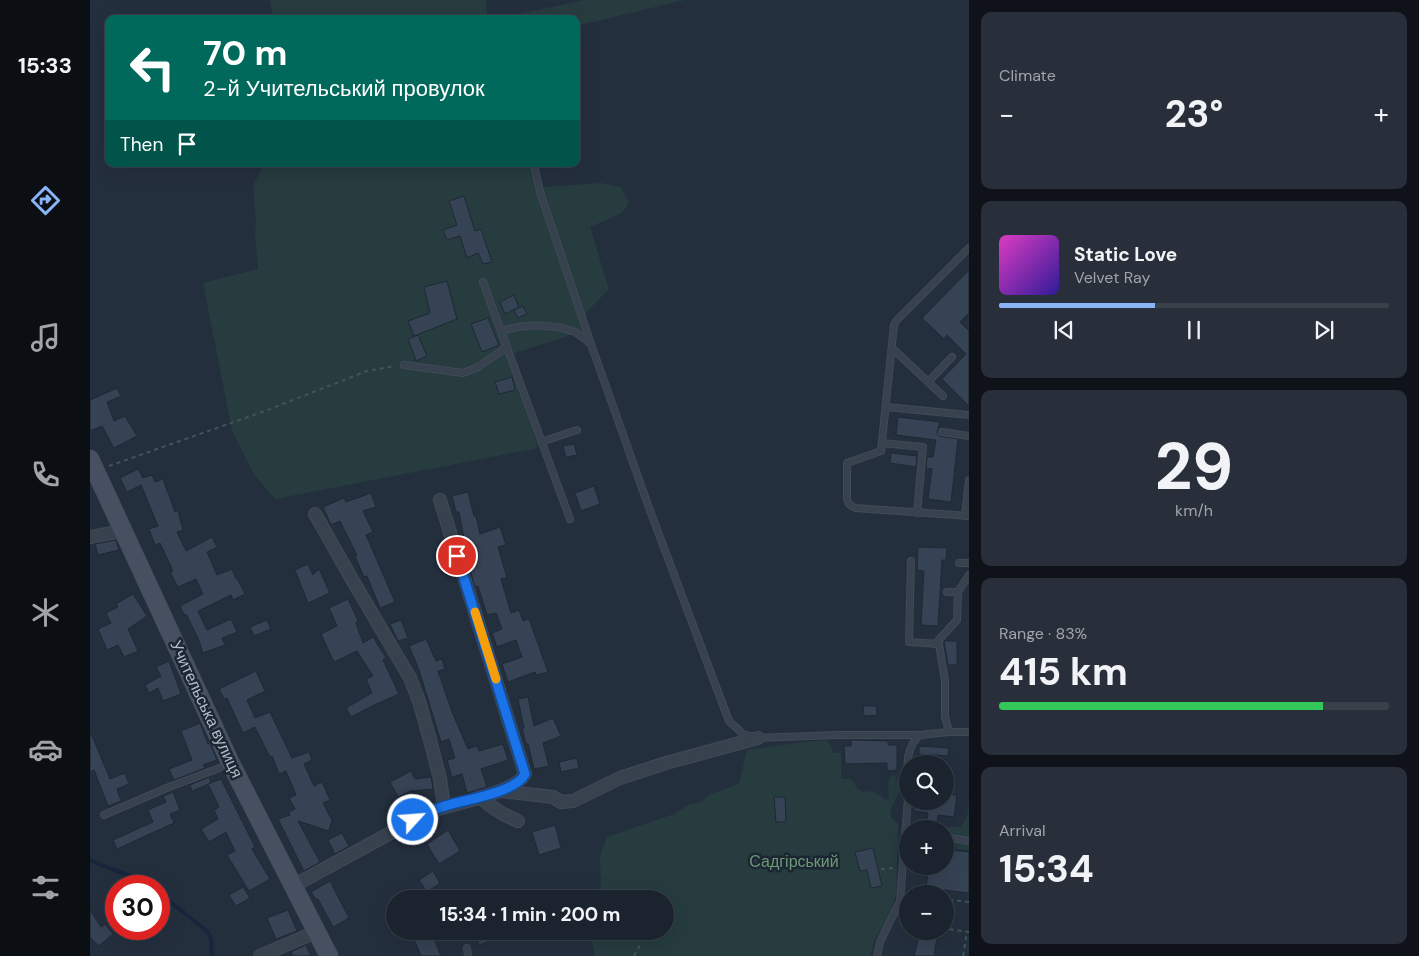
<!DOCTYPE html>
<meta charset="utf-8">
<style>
:root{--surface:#1b232e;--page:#282f3a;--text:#f1f3f6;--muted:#a0a4aa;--line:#39404a;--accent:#8ab4f8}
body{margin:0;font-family:"DM Sans",sans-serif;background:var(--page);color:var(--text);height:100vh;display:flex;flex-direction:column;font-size:19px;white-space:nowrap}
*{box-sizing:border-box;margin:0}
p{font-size:16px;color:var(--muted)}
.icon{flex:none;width:28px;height:28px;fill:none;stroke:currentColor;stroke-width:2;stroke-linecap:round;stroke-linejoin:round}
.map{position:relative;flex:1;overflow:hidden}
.side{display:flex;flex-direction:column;gap:12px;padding:12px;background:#0f1319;width:450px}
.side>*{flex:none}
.top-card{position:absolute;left:15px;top:15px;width:475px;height:152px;border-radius:10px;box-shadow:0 5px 20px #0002,0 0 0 1px var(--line);background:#00695c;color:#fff;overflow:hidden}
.buttons{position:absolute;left:809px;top:755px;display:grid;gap:10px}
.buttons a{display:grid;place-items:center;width:55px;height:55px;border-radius:50%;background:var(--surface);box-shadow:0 5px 20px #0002,0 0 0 1px var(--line);font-size:25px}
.speed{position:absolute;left:15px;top:875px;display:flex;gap:10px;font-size:25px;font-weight:700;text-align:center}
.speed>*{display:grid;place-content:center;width:65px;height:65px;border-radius:50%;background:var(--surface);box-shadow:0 5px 20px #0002,0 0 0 1px var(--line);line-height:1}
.speed .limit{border:8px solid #d22;background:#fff;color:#111}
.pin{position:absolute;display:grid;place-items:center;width:42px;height:42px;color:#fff;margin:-21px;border:2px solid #fff;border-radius:50%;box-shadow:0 1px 5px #0007}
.me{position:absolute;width:55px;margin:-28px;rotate:64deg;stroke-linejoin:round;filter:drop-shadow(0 0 4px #0008)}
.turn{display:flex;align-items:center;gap:18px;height:105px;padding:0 15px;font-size:22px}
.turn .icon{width:65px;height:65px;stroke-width:2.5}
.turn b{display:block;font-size:35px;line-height:42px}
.then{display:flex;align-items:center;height:48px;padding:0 15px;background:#0003;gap:10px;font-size:19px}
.big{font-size:38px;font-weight:700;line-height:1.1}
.side .widget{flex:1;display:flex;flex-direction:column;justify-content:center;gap:8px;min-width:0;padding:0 18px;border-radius:10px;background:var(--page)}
.side .dial{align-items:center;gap:0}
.dial b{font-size:65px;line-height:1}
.song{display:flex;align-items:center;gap:15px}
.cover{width:60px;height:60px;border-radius:8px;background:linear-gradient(135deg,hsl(310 70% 55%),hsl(250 70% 35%))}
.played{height:5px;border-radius:2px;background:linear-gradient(90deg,var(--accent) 40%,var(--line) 40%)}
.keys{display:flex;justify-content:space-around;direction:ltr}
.heat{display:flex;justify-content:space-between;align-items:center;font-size:28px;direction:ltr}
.charge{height:8px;border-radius:4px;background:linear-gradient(90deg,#34c759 83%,var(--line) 0)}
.trip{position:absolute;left:296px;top:890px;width:288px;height:50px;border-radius:25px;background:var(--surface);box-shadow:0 5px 20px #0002,0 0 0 1px var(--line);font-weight:700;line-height:50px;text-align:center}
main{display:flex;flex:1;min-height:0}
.menu{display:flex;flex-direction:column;width:90px;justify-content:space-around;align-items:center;background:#0b0e12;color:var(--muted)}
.menu .icon{width:35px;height:35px}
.menu .current{color:var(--accent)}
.menu b{font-size:22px;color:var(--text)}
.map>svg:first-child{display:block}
.green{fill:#263c3f}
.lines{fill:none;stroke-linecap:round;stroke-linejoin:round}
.stream{stroke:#17263c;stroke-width:4}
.building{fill:#364354;stroke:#1f2835}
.service-casing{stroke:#414a57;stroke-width:8}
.minor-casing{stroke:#414a57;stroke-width:14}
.secondary-casing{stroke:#414a57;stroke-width:19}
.path{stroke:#3f5557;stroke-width:2;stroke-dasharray:4 4;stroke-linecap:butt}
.service{stroke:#38414e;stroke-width:6}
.minor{stroke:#38414e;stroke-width:12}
.secondary{stroke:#465061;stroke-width:18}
.route-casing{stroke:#114b97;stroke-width:12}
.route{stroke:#1a73e8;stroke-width:9}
.slow{stroke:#f59e0b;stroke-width:9}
.labels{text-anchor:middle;stroke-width:5;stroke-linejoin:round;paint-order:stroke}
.street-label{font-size:16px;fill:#b4bcc9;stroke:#1d2633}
.park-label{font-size:16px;fill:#6b9a76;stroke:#1d2633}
</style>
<main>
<nav class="menu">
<b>15:33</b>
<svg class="icon current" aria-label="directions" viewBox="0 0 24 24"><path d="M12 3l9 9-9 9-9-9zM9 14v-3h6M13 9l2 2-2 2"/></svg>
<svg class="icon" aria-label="music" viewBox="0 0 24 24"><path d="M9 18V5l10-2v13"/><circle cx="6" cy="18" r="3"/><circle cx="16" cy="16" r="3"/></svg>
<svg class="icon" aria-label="phone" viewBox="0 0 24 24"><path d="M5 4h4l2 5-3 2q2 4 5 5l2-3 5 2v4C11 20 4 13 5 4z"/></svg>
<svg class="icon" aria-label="climate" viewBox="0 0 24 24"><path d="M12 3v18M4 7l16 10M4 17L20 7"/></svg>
<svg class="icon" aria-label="car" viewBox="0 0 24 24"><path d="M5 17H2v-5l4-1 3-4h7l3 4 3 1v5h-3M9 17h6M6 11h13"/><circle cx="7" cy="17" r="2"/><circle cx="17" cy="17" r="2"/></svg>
<svg class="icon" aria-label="filters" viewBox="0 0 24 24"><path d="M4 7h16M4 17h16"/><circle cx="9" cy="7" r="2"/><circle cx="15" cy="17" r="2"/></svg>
</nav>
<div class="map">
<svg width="879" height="956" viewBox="0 0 879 956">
<rect width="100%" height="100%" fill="#242f3e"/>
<!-- green -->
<g class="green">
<polygon points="180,0 396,0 397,19 183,19"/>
<polygon points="495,0 595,0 486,26 486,19 405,19"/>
<polygon points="174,164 444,164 454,187 511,183 531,187 539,203 532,213 500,227 519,289 494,315 499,329 419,355 448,448 185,499 165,476 142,430 113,283 168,269 165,236 166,223 163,185"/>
<path d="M721,741H738L744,753H751V779H761L767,788L773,792L783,791L796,800L799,798L798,783L803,773C819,794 798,800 801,818L808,823V827L806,895L799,916L784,941L780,956H505L499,931H575V899H499L511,887L510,856L517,837L584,814L598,805L609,803L621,794L649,784L657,750Z"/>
<path d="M879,798V850L866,849V843L855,842V840L857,827H870C879,817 879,810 879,798Z"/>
</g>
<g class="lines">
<!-- stream -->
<g class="stream">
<path d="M0,860C20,870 42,874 61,886"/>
<polyline points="69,893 117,931 121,938 122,956"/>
</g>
</g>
<!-- building -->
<g class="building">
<polygon points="374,196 385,231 391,229 402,262 393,264 388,253 377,258 370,236 357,240 353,230 367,225 359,201"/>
<polygon points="879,270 879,313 870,322 879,331 879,406 852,379 876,354 857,335 854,339 832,318"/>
<polygon points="357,281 367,319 324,336 318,321 340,313 334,287"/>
<polygon points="424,295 429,307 415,314 410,302"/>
<polygon points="433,306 437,314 428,318 424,310"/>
<polygon points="398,318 409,345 392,352 381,324"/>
<polygon points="328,335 337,356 326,361 318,339"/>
<polygon points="422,377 425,390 409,394 405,382"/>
<polygon points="27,388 31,396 17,402 24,421 35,416 47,436 24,448 12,426 0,431 0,400"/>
<polygon points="808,417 850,422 847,432 849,436 868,439 861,502 838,499 842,469 836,468 837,457 843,457 846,440 806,435"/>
<polygon points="484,444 487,455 476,457 473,446"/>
<polygon points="801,453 827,456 826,467 800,463"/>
<polygon points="48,469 53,478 62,475 65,482 73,479 85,512 88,511 93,530 87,532 96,551 122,537 127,547 117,552 127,575 142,569 146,579 147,578 155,594 143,600 141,595 108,611 117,630 141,619 147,632 132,638 135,645 113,653 108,638 96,614 94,615 90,606 113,594 106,579 88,587 80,572 83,571 70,543 65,545 59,529 68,526 51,485 37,492 30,478"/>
<polygon points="504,486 510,504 491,511 485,493"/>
<polygon points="378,492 384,516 386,516 390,534 410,527 416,545 408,547 417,578 411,579 421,613 429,610 433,621 439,619 458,672 446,675 445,672 418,682 412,664 432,657 426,640 407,647 402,633 412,629 406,613 397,615 388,586 385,587 379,566 369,512 366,512 362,496"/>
<polygon points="281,493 286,507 273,511 283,532 276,535 305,602 290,608 277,576 274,577 265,556 267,555 250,521 241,525 233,507 254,498 256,502"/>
<polygon points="26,540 29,550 8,555 5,544"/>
<polygon points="828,547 857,548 856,560 852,560 848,626 831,625 834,571 827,570"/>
<polygon points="218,564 223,575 229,569 240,593 218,603 205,570"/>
<polygon points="43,594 57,616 38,629 48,651 34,657 28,645 17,650 8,629 21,623 16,613 28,607 26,604"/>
<polygon points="258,599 268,621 266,623 273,643 283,637 296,658 293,660 309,694 280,707 261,717 256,708 282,693 276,679 283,676 267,651 244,662 231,634 247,626 239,608"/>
<polygon points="177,620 181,629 164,636 160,627"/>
<polygon points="311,620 318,638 308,641 300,624"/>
<polygon points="336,639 346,661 352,659 355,669 348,671 362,712 378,749 387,746 389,751 413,744 418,760 391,769 397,787 377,793 372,774 362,777 357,760 365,758 359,739 351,742 329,670 319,646"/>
<polygon points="854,641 867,641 867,665 858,665"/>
<polygon points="79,661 91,694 73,701 68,688 59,693 55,685 71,676 66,667"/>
<polygon points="166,671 175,691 157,700 165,718 180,712 202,758 219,752 222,760 214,764 224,786 232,782 240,800 233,803 242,820 239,831 208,821 230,862 214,871 188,819 200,815 199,812 205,809 199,798 206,795 196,771 189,774 182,756 180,757 165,727 153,733 137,698 134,699 129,689"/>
<polygon points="438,697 444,726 463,718 471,736 453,743 459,766 444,769 438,744 436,744 432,728 434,728 428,699"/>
<polygon points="773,706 786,706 787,715 774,716"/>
<polygon points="110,723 118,744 120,743 127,760 113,765 115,768 84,780 79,769 102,760 91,731"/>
<polygon points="0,731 20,779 35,773 39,784 27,789 31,801 18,806 4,770 0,772"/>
<polygon points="761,740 798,741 798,745 807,745 807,770 797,771 797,763 755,764 754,746 761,746"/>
<polygon points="829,746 859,748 858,756 829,754"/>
<polygon points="487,758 489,768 471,772 469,762"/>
<polygon points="321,771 325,779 341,777 343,789 321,791 308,797 300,782"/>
<polygon points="119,777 121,783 102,791 100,785"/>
<polygon points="131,779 165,847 162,849 180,879 159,891 137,855 145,851 136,832 119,842 111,829 128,819 124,810 129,807 118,784"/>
<polygon points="83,792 90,810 80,814 84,823 27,849 23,840 63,822 58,810 76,802 73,796"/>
<polygon points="855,794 867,795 864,817 848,815 847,822 837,820 838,813 824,811 825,801 855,801"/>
<polygon points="684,797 695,797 696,822 686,822"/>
<polygon points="465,825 471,848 449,855 442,832"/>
<polygon points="358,830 370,851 349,864 337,844"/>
<polygon points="252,833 259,846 245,854 238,840"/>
<polygon points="783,848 792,886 781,888 777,870 770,871 765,852"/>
<polygon points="855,849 879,852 879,893 854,890 853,894 835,894 839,866 855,866"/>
<polygon points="343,871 350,883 337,892 329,880"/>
<polygon points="240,881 259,918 243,927 228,899 226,900 221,892"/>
<polygon points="153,887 160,898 146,906 139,895"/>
<polygon points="0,910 11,927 15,924 23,934 9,946 0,937"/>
<polygon points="198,910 207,931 186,939 177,918"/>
<polygon points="321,931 338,931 340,937 343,936 351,956 331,956"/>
<polygon points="384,931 418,931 419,933 400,939 400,941 389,945"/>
<polygon points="830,931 848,931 844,956 824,956"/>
<polygon points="216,945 221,956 203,956 201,952"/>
</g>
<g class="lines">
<!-- service casing -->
<g class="service-casing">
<g id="service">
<polyline points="444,164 450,192 501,344 558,505 639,721 653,734 668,738 747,735 829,735 859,732 879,732"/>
<polyline points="879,248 807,320 804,325 791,451 757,463 757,499 759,504 765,508 879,516"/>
<polyline points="393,282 480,519"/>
<path d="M411,331C433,324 462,323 485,332C490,335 496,340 501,344"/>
<polyline points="802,348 853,396"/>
<polyline points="314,365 373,373 388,367 417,347"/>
<polyline points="838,382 862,357"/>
<polyline points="796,407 879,415"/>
<polyline points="852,432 879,436"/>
<polyline points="451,442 487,430"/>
<polyline points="792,443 833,447 827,513"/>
<polyline points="875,516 879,480"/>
<polyline points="821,561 819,642 849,644 855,681 855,717 859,732"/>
<polyline points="869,563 879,563"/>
<polyline points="857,592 868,592"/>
<polyline points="845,644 867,620 868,592 879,575"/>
<path d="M818,773C816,758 819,746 829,735"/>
<polyline points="14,815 79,787 140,764"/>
<polyline points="855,837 879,841"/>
<polyline points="377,948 378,956"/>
<polyline points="787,956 790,942 810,901 818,798"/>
</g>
</g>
<!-- minor casing -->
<g class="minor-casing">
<g id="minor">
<polyline points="225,514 263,581 320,678 329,701 340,740 350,779 354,806"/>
<polyline points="0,537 32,531"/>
<polyline points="412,791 463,797 471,802 483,801 530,778 576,763 668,738"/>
<path d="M390,797C402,808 413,815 428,821"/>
<path d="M203,886L339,812C360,804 426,793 435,774L350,500"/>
<polyline points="170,956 226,932"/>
</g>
</g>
<!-- secondary casing -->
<g class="secondary-casing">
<polyline id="secondary" points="0,459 141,764 239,956"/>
</g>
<!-- path -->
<g class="path">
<polyline points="19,466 175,411 277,371 305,366"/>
<polyline points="791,869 804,868"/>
<polyline points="879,902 862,900 858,929 879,932"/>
<polyline points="544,956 551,943"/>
<polyline points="873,956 877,932"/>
</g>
<!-- service -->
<use href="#service" class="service"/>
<!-- minor -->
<use href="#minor" class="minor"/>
<!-- secondary -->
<use href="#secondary" class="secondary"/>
</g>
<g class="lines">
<!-- route casing -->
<g class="route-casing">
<path id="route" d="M323,820C333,815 342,810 352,807C372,800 426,793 435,774L367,556"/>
</g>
<!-- route -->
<use href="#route" class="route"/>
<!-- slow -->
<polyline class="slow" points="385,612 406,679"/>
</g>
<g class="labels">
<!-- street labels -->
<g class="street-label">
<text transform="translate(117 709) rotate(65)" y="6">Учительська вулиця</text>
</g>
<!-- park labels -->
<g class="park-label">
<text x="704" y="867">Садгірський</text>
</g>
</g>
</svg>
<div class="buttons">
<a><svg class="icon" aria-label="search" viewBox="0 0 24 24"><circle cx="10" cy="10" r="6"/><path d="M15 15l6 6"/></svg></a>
<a>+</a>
<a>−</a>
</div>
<div class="speed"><div class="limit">30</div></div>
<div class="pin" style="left:367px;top:556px;background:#d93025"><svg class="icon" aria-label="arrive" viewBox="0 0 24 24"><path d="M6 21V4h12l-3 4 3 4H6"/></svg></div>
<svg class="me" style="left:323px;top:820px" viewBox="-20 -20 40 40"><circle r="17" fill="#1a73e8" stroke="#fff" stroke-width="3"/><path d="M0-11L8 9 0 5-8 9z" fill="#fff"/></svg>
<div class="trip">15:34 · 1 min · 200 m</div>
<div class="top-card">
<div class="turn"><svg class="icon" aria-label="left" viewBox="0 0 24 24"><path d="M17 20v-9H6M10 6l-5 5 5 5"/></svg><div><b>70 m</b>2-й Учительський провулок</div></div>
<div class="then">Then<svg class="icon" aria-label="arrive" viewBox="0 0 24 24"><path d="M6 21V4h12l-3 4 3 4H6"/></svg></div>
</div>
</div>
<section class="side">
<div class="widget"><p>Climate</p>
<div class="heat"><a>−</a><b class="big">23°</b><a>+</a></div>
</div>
<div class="widget">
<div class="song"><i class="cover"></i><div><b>Static Love</b><p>Velvet Ray</p></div></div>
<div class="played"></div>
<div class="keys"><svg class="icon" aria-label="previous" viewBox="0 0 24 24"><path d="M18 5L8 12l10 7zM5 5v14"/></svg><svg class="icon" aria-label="pause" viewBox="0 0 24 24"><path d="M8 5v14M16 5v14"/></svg><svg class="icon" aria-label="next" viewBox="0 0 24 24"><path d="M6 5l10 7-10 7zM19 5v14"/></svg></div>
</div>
<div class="widget dial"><b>29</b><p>km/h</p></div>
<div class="widget"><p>Range · 83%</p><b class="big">415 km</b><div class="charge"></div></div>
<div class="widget"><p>Arrival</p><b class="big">15:34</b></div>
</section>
</main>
